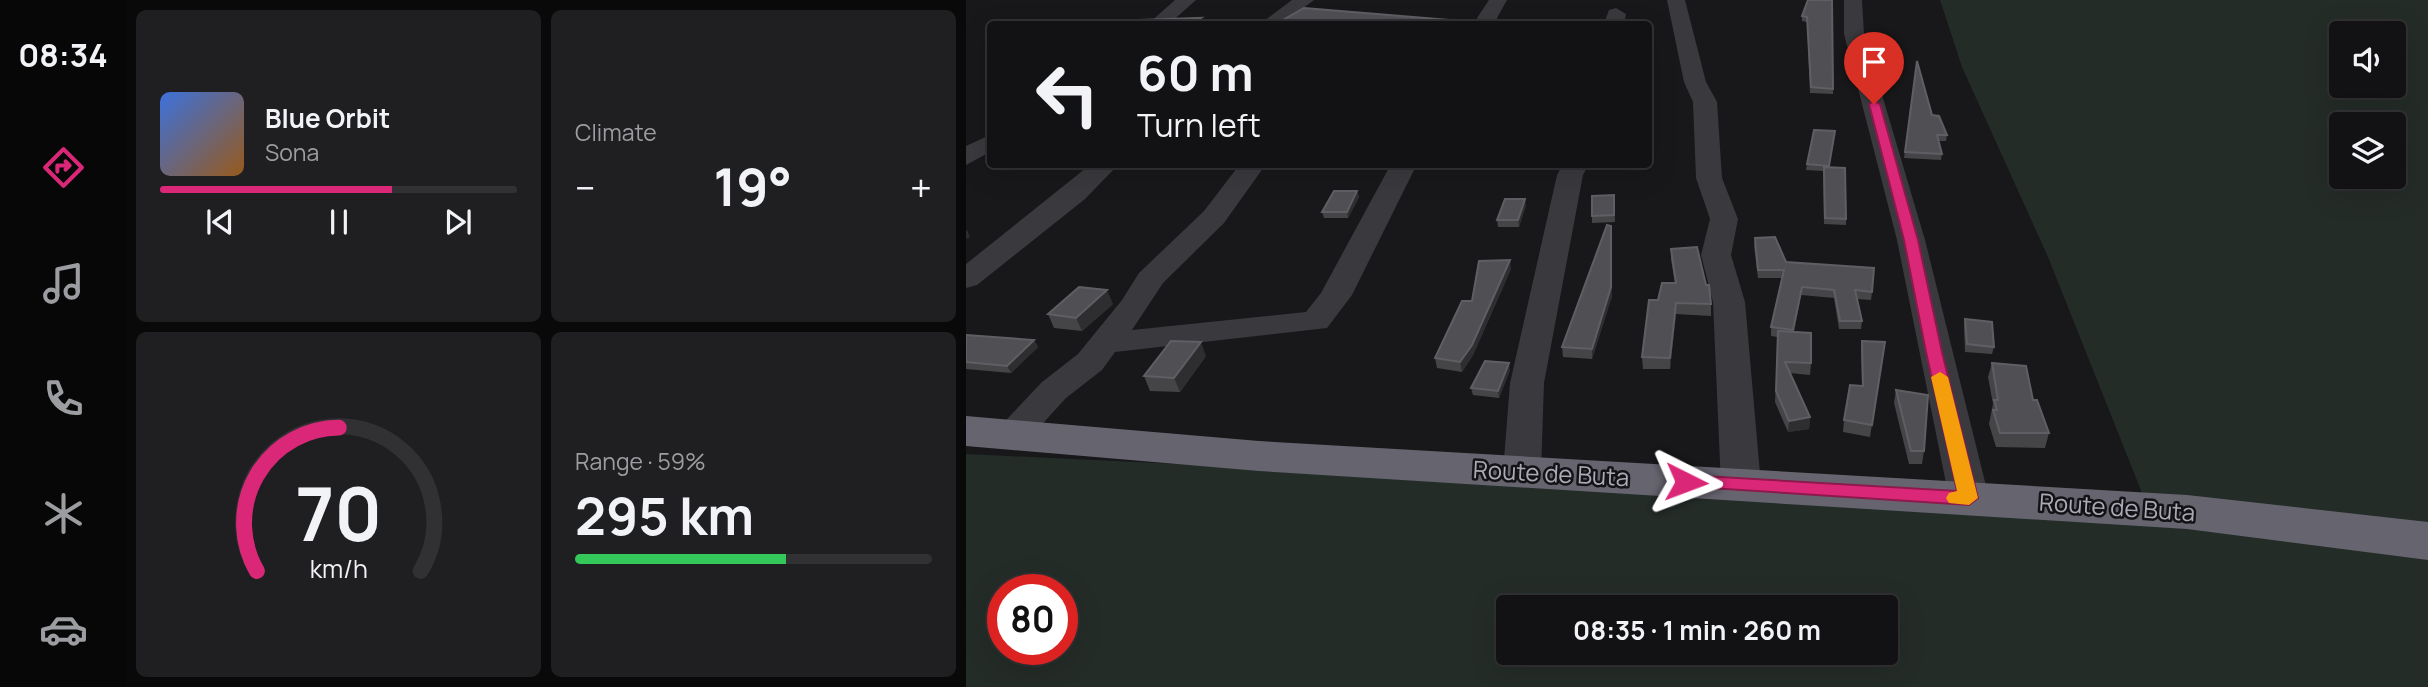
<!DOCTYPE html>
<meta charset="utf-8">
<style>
:root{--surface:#121113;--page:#1f1f21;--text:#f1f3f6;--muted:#9c9da0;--line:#313133;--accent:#db2777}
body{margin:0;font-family:Manrope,sans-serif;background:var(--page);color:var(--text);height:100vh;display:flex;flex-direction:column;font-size:26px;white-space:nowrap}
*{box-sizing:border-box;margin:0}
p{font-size:23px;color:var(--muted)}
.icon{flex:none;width:38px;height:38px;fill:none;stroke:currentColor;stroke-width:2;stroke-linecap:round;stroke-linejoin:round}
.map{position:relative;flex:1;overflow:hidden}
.drawer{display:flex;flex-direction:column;gap:10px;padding:10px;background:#0a090a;width:840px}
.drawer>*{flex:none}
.hud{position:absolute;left:21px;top:21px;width:665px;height:147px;border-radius:7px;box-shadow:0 7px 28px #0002,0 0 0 2px var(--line);background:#121113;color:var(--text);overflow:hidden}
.fabs{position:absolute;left:1363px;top:21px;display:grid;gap:14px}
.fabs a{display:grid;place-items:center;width:77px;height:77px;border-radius:7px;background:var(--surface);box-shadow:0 7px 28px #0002,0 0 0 2px var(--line);font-size:35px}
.speed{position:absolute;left:21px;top:574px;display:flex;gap:14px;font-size:35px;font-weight:700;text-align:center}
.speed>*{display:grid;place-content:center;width:91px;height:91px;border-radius:50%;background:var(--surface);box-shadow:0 7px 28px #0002,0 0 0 2px var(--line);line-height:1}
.speed .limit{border:10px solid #d22;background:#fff;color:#111}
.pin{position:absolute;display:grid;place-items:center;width:60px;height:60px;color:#fff;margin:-72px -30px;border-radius:50% 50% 50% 0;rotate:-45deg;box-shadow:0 0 7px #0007}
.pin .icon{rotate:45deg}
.me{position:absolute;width:77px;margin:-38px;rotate:93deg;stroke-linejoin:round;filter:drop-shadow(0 0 5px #0008)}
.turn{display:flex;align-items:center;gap:24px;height:147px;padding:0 35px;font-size:32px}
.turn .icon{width:91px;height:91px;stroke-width:2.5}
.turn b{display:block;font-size:49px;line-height:60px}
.big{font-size:52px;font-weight:700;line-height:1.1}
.drawer .tile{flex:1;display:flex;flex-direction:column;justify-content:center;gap:10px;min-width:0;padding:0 24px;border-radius:10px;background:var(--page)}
.drawer .dial{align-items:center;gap:0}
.dial svg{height:182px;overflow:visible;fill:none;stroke:var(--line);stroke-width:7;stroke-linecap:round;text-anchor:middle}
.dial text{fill:var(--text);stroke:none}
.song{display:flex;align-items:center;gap:21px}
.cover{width:84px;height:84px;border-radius:10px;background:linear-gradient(135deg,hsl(220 70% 55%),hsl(30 70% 35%))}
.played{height:7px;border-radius:4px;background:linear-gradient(90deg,var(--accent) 65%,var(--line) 65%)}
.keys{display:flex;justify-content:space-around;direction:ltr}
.heat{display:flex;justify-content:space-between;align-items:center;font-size:38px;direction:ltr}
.charge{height:10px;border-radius:5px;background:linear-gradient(90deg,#34c759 59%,var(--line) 0)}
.drawer .tiles{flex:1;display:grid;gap:10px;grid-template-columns:repeat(2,1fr)}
.trip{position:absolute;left:530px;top:595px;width:402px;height:70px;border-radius:7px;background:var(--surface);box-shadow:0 7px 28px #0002,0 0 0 2px var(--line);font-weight:700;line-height:70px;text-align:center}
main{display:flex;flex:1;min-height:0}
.dock{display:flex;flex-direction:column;width:126px;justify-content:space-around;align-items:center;background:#070708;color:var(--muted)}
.dock .icon{width:49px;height:49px}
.dock .on{color:var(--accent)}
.dock b{font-size:32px;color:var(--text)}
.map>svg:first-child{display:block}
.green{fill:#242c28;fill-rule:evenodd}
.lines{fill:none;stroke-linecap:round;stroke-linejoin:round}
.minor{fill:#3a393e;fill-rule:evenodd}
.highway{fill:#66656f;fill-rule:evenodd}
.wall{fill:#454548}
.shaded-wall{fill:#2e2e30}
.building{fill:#505054;stroke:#5e5e64;stroke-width:2}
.route{fill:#db2777;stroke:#8e194d;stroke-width:2}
.slow{fill:#f59e0b}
.labels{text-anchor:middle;stroke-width:5;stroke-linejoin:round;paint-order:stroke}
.street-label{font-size:24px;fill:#ababb8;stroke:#131214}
</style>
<main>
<nav class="dock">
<b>08:34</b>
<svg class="icon on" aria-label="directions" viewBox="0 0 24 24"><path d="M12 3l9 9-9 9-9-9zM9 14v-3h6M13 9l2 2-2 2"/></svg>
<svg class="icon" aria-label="music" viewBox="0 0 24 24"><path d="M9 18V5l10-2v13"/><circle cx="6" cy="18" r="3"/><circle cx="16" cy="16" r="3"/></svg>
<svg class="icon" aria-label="phone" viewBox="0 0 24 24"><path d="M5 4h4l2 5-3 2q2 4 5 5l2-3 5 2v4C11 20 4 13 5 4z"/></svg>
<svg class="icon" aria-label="climate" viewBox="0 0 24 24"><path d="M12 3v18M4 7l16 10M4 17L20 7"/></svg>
<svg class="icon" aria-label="car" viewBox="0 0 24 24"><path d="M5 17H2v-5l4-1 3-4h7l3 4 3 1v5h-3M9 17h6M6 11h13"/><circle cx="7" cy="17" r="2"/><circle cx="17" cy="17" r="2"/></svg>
</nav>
<section class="drawer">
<div class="tiles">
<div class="tile">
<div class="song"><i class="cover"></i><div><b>Blue Orbit</b><p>Sona</p></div></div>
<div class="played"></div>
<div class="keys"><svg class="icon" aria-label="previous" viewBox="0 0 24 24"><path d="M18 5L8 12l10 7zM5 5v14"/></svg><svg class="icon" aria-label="pause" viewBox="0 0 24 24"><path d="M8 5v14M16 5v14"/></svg><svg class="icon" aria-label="next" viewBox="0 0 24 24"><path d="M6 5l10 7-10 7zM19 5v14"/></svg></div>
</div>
<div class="tile"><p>Climate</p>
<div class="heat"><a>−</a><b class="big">19°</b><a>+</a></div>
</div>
<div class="tile dial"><svg viewBox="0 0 100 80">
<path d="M14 69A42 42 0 1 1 86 69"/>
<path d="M14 69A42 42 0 0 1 50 6" stroke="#db2777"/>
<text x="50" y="56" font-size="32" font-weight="700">70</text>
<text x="50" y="72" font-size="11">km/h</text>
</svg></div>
<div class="tile"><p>Range · 59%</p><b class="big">295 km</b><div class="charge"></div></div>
</div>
</section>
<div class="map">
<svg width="1462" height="687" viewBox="0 0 1462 687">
<rect width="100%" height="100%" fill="#181719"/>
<!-- green -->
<path class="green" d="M974,0H1462V687H0V454L570,481L1188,523L1082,257L996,67ZM1376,33H1428V86H1376ZM1376,124H1428V177H1376ZM37,590H96V649H37ZM542,607H920V653H542Z"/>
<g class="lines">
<!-- minor -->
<g class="minor">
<polygon points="209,0 230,0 203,24 182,24"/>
<polygon points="326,0 348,0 316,24 294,24"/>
<polygon points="523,0 541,0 531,18 533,24 513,24 511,18"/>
<polygon points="701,0 719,0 740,82 751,102 756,178 772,219 765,255 779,302 795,485 789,495 775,499 761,495 755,485 747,302 735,255 744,219 730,178 727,102 718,82"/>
<polygon points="878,0 896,0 898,34 959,240 1023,498 1017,508 1003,513 989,508 983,498 931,240 878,34"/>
<polygon points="650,8 660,14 658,24 638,24 643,10"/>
<polygon points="24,135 24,152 0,165 0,146"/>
<polygon points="125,164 153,164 119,199 11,285 0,288 0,264"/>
<polygon points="274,164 300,164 258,223 197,283 166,330 340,312 355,293 425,164 451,164 386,295 361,328 149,352 136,370 100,398 58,444 45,448 32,444 26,435 76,382 112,354 156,300 173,273 238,211"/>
<polygon points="597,164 623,164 617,175 578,383 575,472 570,482 556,486 542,482 537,472 544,383 591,175"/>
</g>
<!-- highway -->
<polygon class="highway" points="0,416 293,441 1221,495 1462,522 1462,560 1221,529 293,471 0,446"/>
</g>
<!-- wall -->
<g class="wall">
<polygon points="842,0 867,89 867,94 844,93 841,22 836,21 836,16"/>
<polygon points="951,61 966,115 981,135 980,141 973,141 976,154 975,160 938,158"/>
<polygon points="869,131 863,167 880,219 880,225 858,224 857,171 840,170 841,164"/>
<polygon points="391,191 393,197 382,218 358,218 356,212"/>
<polygon points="648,195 649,222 626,223 626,216"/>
<polygon points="560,205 553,227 532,227 531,220"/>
<polygon points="645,235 646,296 626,359 597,357 596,347"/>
<polygon points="789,238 820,262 906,292 905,300 891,299 896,321 895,329 873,329 868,298 835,295 828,332 845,363 844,375 824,373 844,417 843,429 822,432 809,402 812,337 805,336 805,327 816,278 792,278 788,246"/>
<polygon points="705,249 740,285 745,304 745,316 710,314 704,369 677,369 676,357 692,300 709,283 705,260"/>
<polygon points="545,269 507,355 496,372 471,368 469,358 506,301"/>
<polygon points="147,304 116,331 88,328 82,314"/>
<polygon points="999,319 1028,347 1026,354 999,352 998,326"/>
<polygon points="0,335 68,340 72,347 45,373 0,369"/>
<polygon points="896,341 919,342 904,437 877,432 878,420 896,386 895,352"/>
<polygon points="240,356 214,392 184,391 178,376"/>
<polygon points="1026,363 1067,400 1083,433 1079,448 1030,447 1023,424 1027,404 1022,377"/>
<polygon points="544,370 533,398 507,395 505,388"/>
<polygon points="930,390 958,451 956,464 943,464 928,403"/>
</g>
<!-- shaded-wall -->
<g class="shaded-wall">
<polygon points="235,18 236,23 235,24 225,24"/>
<polygon points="391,191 393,197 382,218 381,212"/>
<polygon points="559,199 560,205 553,227 552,220"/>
<polygon points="1,230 4,237 0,239 0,231"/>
<polygon points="645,235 646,296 626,359 626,349"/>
<polygon points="544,260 545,269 507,355 496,372 494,362"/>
<polygon points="836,287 835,295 827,338 827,330"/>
<polygon points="141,290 147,304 116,331 110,318"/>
<polygon points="710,303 710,314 704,369 704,358"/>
<polygon points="68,340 72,347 45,373 41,366"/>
<polygon points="235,342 240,356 214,392 208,378"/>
<polygon points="543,363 544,370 533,398 532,391"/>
<polygon points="844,417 843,429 822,432 823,421"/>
</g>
<!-- building -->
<g class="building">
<polygon points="842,0 866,0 867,89 845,87 841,17 836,16"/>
<polygon points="338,8 507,22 507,24 310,24"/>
<polygon points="235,18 225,24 139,24 144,21"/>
<polygon points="951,61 966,115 973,116 981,135 971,135 976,154 939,152"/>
<polygon points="848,130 869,131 863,166 841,164"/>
<polygon points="858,167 879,168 880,219 859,218"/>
<polygon points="368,191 391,191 381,212 356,212"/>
<polygon points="648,195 648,215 626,216 626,196"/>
<polygon points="539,199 559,199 552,220 531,220"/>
<polygon points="641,225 645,226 645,287 626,349 596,347"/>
<polygon points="809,237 820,262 908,268 906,292 889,290 896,321 874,321 868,290 836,287 827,330 805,327 818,270 792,270 789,238"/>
<polygon points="731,247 740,285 743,285 745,304 710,303 704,358 676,357 683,300 692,300 696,283 710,283 705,249"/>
<polygon points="544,260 506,345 494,362 469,358 496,301 506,301 513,261"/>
<polygon points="113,287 141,290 110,318 82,314"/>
<polygon points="999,319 1026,322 1028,347 1001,344"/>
<polygon points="812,331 845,333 845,363 819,362 844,417 823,421 810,391"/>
<polygon points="0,335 68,340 41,366 0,362"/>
<polygon points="205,341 235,342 208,378 178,376"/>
<polygon points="896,341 919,342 906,425 878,420 884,385 897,386"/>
<polygon points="519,361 543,363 532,391 505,388"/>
<polygon points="1026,363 1060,366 1067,400 1071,400 1083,433 1034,433 1027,410 1031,410 1028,400 1032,400"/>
<polygon points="930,390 962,395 958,451 945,451"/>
</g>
<!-- route -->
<polygon class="route" points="908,101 914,104 952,240 976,352 1012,498 1003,505 713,486 711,482 720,475 991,491 960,352 938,240 903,104"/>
<!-- slow -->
<polygon class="slow" points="974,372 982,377 1012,498 1003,505 983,503 980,498 983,493 991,491 965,377"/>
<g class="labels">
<!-- street labels -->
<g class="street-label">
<text transform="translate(585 474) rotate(3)" y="8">Route de Buta</text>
<text transform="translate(1151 508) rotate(4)" y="8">Route de Buta</text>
</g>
</g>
</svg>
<div class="fabs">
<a><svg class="icon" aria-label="sound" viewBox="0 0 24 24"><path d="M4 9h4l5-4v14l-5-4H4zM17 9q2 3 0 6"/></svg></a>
<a><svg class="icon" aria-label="layers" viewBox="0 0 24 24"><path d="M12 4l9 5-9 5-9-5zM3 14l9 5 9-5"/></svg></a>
</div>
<div class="speed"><div class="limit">80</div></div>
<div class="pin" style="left:908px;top:104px;background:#d93025"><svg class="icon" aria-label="arrive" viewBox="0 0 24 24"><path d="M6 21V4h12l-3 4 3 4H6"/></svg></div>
<svg class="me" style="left:720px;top:482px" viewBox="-20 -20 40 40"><path d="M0-17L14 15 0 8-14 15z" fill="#db2777" stroke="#fff" stroke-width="4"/></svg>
<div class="trip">08:35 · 1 min · 260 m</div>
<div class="hud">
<div class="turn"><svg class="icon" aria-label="left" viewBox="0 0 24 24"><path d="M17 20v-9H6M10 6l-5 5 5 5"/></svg><div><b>60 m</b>Turn left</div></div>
</div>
</div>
</main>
